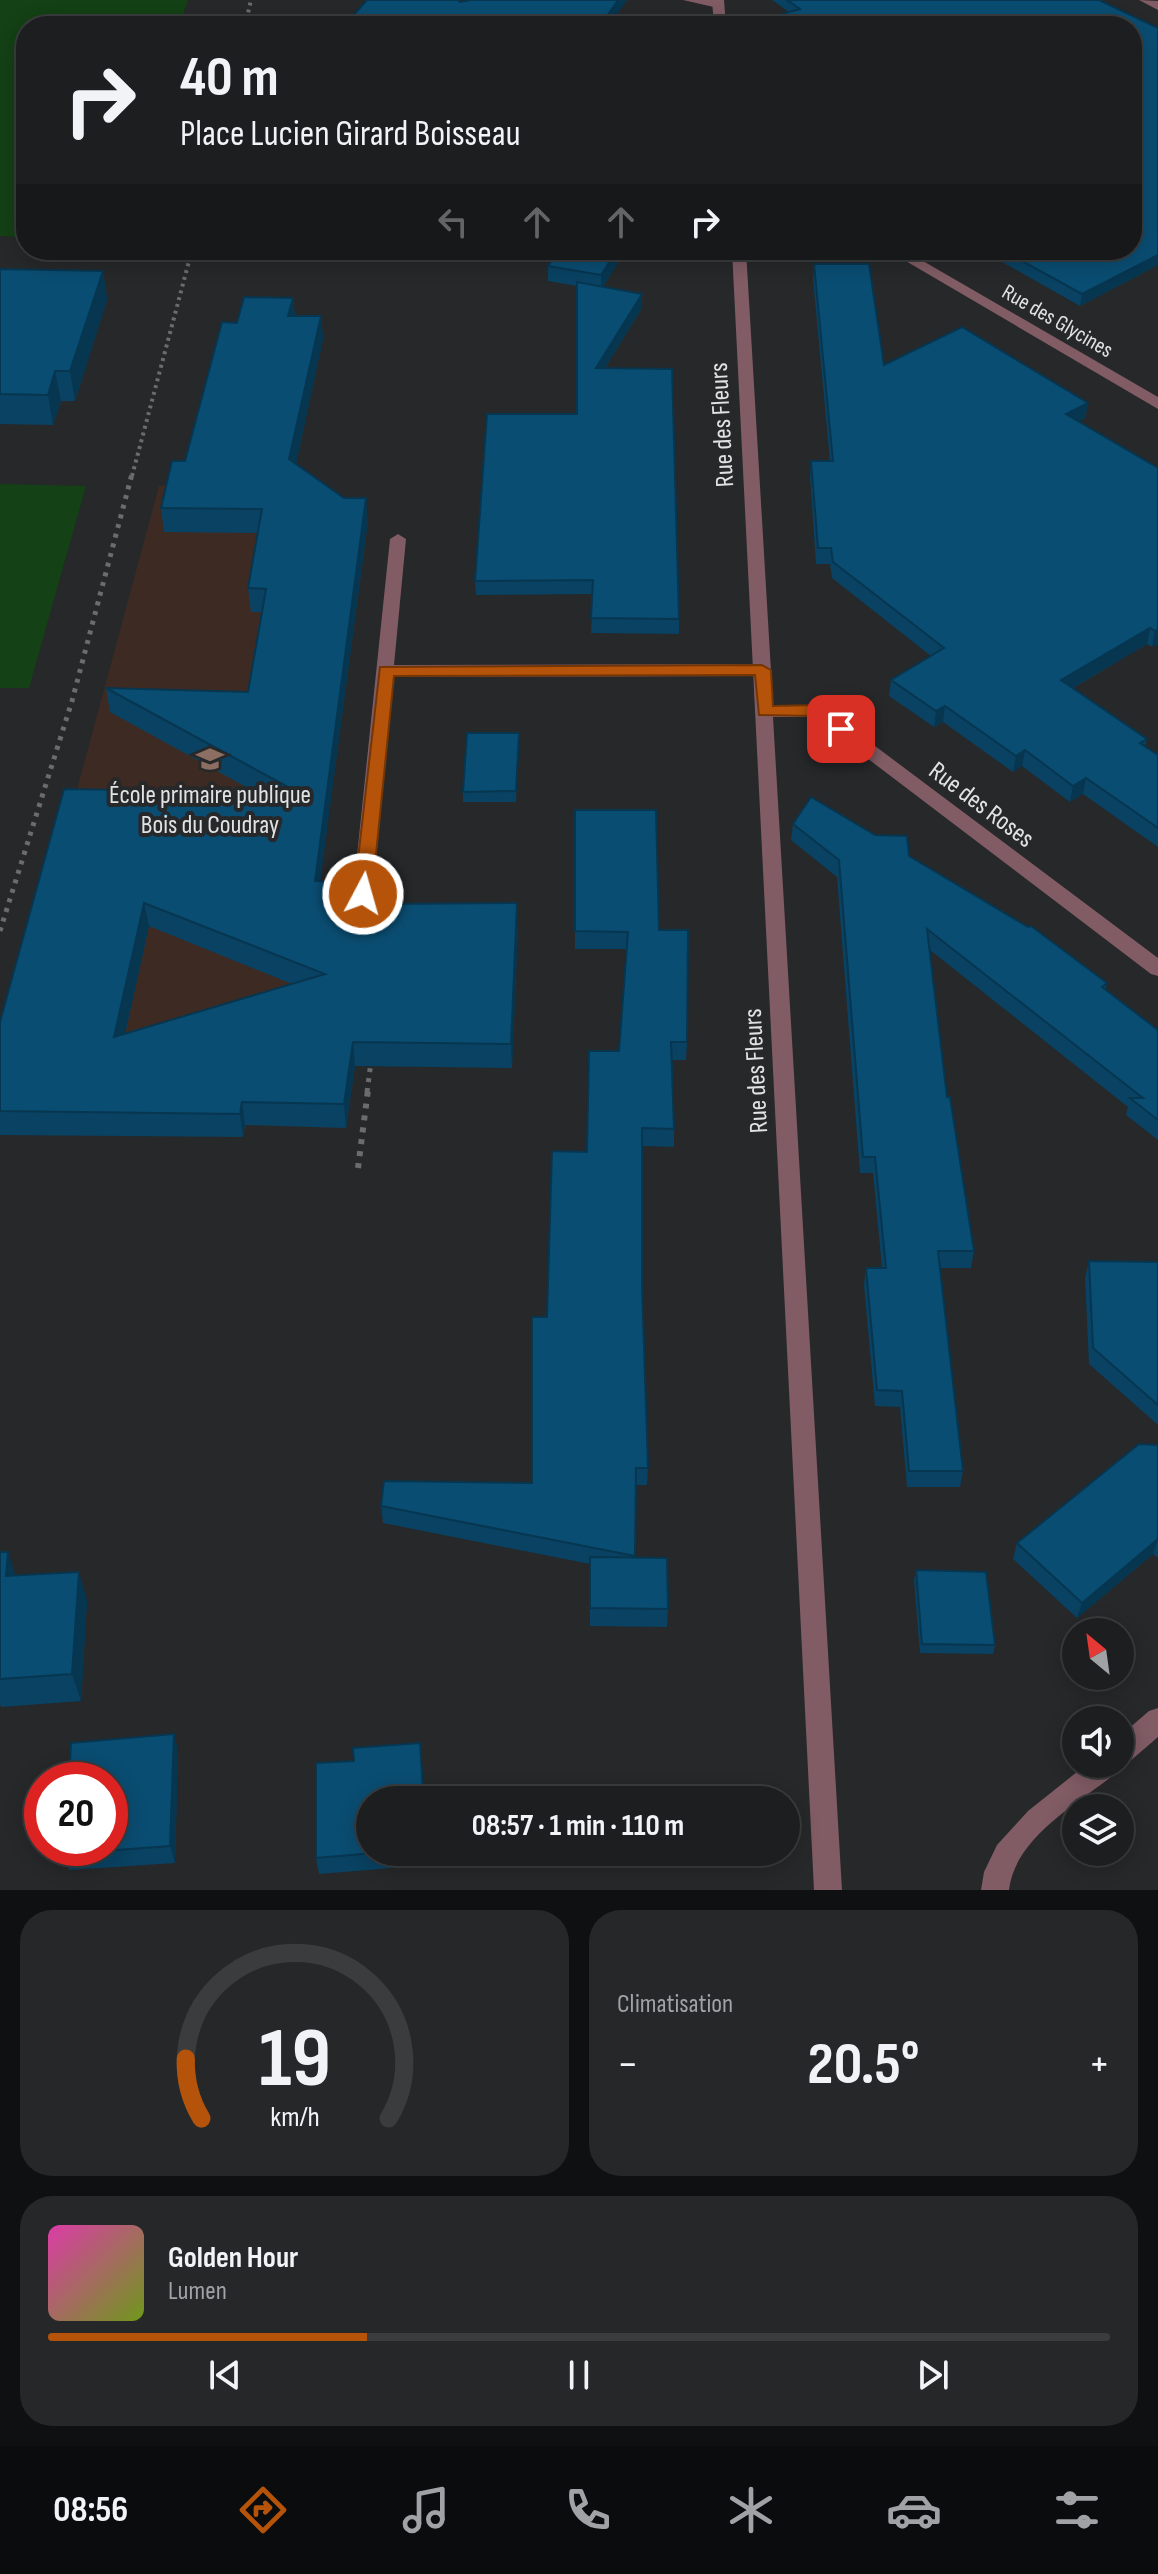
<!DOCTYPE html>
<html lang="fr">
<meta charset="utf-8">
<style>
:root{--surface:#1c1e20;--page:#252729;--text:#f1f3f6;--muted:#a0a2a5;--line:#3a3c3e;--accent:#b45309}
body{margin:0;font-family:"Sofia Sans Condensed",sans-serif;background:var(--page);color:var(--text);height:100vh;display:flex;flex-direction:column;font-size:30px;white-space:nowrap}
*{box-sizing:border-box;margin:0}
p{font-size:26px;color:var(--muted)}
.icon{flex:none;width:44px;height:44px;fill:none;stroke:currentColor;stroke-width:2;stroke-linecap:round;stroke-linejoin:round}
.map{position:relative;height:1890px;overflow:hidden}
.details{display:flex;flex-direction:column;gap:20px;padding:20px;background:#0f1012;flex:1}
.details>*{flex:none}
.hud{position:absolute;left:16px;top:16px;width:1126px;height:244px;border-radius:32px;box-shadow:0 4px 20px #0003,0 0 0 2px var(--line);background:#1c1e20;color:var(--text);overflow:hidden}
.needle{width:52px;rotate:331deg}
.buttons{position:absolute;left:1062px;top:1618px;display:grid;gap:16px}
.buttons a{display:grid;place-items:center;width:72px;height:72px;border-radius:50%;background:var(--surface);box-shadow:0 4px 20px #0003,0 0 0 2px var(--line);font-size:40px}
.speed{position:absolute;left:24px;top:1762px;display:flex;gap:16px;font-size:40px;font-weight:700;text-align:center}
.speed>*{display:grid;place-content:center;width:104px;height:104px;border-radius:50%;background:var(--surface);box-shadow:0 4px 20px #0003,0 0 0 2px var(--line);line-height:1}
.speed .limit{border:12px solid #d22;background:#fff;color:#111}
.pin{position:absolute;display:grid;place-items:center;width:68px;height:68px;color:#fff;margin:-34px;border-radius:16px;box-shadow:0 4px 12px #0006}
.me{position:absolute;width:88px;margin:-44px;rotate:6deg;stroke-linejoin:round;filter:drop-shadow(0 0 6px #0008)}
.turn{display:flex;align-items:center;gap:28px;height:168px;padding:0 32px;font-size:36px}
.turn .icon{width:104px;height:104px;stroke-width:2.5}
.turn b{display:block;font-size:56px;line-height:68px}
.lanes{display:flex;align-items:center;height:76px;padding:0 32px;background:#0003;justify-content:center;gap:40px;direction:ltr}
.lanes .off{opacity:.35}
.big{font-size:60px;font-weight:700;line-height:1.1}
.details .tile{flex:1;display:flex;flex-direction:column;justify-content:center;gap:12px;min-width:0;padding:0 28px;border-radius:32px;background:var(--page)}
.details .dial{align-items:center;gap:0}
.dial svg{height:208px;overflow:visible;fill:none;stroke:var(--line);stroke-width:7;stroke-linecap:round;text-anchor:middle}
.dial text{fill:var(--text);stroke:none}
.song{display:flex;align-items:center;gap:24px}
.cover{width:96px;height:96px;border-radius:12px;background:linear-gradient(135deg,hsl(320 70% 55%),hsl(80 70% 35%))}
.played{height:8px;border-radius:4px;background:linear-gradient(90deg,var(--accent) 30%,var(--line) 30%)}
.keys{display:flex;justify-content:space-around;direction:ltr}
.heat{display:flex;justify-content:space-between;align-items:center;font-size:44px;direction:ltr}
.details .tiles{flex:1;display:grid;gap:20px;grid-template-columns:1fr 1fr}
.tile:last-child{grid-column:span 2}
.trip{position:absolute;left:356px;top:1786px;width:444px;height:80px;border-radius:40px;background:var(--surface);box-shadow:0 4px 20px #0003,0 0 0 2px var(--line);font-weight:700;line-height:80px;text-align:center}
.menu{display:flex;height:128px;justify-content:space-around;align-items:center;background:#0b0c0d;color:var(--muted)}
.menu .icon{width:56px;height:56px}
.menu .current{color:var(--accent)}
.menu b{font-size:36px;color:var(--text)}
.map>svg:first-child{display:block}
.education{fill:#3d2b23}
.green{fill:#144115}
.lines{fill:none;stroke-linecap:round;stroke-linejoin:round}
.path-far2{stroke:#6a6c6e;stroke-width:4;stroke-dasharray:3 4;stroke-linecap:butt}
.path-far1{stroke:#6a6c6e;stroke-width:5;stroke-dasharray:4 6;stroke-linecap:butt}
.path{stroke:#6a6c6e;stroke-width:6;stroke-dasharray:5 7;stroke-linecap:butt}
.service{fill:#815c65;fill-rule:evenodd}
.minor{fill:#815c65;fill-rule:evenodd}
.tertiary{fill:#815c65;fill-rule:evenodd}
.wall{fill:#094262;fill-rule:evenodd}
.shaded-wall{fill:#073650}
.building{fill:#0a4d72;stroke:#073650;stroke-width:2;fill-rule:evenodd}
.route{fill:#b45309;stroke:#753606;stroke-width:2}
.labels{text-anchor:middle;stroke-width:8;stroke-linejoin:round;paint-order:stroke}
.far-street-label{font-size:22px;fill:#e0e2e3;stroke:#26282a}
.street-label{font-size:26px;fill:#e0e2e3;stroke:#26282a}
.poi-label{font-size:26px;fill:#e0e2e3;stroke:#26282a}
</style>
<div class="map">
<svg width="1158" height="1890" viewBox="0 0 1158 1890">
<rect width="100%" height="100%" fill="#26282a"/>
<!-- education -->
<polygon class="education" points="176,484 368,522 328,822 305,822 290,903 377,916 346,1128 246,1125 243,1137 166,1135 0,1075 159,486"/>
<!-- green -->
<g class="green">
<polygon points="0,0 188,0 179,26 26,26 26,237 0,236"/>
<polygon points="0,484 86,486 29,688 0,688"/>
</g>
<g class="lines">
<!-- path-far2 -->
<g class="path-far2">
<polyline points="245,26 251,0"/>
<polyline points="132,476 192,250"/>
</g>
<!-- path-far1 -->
<g class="path-far1">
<polyline points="0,931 72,701 132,474"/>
<polyline points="367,1092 371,1062"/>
</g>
<!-- path -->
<polyline class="path" points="358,1168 368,1090"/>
<!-- service -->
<g class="service">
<polygon points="683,0 716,0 724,4 718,8"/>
<polygon points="398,534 406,539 394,665 762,664 771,670 762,676 393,677 373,894 370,899 356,899 353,894 390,539"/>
</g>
<!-- minor -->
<g class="minor">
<polygon points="712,0 724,0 726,26 714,26"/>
<polygon points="732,250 746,250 773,705 823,707 1158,958 1158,976 1151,974 813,717 773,717 842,1890 814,1890"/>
<polygon points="887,250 904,250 1158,397 1158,409"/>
<path d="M1158,1708V1737L1129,1762L1120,1765L1116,1773C1078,1804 1015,1837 1009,1890H981L984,1872L997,1845L1028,1811L1087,1764H1120V1736L1149,1711Z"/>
</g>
<!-- tertiary -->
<polygon class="tertiary" points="1139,0 1158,1 1158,10"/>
</g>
<!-- wall -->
<g class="wall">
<polygon points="772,0 1099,0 1158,28 1158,265 1080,306 981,250 1132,250 1132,26 760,26 760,20 789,12"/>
<polygon points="559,250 626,250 603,287 642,308 605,368 679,619 679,634 591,633 593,594 476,595 475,581 577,414 577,286 548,281 548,266"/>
<polygon points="814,264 884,365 1088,403 1085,418 1079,421 1158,468 1158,644 1152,647 1147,644 1073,688 1147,739 1145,746 1158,755 1158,847 1083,794 1070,802 1022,766 1013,772 943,722 934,727 889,696 891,680 931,656 832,578 830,564 816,564 810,476 811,461 830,461 813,279"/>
<polygon points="0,269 103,271 107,300 75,401 61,401 53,425 0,424"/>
<path d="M293,298L295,316H321L323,339L296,464L368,521L320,881L385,904L518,927L512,1068L355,1066L346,1128L245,1125L243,1137L0,1135V1022L257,793L110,712L106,688L248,692L262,612H251L248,588L258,533L164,532L161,508L185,461L237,323ZM149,926L292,984L125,1034Z"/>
<polygon points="519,733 516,802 463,802 463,792"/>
<polygon points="575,810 659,930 687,1042 686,1060 672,1060 674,1129 674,1147 642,1146 642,1286 648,1468 647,1485 636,1485 635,1557 668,1609 667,1627 590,1626 590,1564 383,1523 381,1506 532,1483 547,1317 587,1152 619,1051 627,949 575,949"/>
<polygon points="793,824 909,856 1107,983 1106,989 1158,1030 1158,1140 1126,1115 1128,1107 930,950 947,1097 974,1251 971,1268 940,1268 963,1471 960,1487 907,1487 900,1407 875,1406 864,1285 866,1268 882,1268 873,1173 860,1173 837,877 791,840"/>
<polygon points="1089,1261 1158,1262 1158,1425 1089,1364 1085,1278"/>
<polygon points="1158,1445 1158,1558 1153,1554 1077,1618 1013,1559 1017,1543"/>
<polygon points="0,1552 16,1576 87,1600 81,1701 1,1707 0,1704"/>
<polygon points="916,1570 995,1645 993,1654 920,1653 914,1580"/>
<polygon points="174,1734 178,1752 175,1863 69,1870 64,1854"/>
<polygon points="420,1743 422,1760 370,1852 488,1852 489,1860 319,1874 316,1858 354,1761"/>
</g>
<!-- shaded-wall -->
<g class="shaded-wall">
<polygon points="618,0 627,0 609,26 600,26"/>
<polygon points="617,250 626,250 601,290 601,275"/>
<polygon points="1158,255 1158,265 1080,306 1082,294"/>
<polygon points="103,271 107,300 75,401 70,371"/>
<polygon points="642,294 642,308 596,382 596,368"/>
<polygon points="293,298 295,321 288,316"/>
<polygon points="321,316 323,339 292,482 289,459"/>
<polygon points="55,371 61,401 53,425 48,395"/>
<polygon points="1088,403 1085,418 1064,429 1066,414"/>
<polygon points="366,498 368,521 317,905 315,881"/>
<polygon points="1150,628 1147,644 1058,696 1061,680"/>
<polygon points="1158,630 1158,644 1152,647 1155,631"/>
<polygon points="945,706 943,722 934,727 936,711"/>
<polygon points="1025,750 1022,766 1013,772 1016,756"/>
<polygon points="1086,778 1083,794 1070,802 1073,786"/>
<polygon points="144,903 149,926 119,1061 114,1037"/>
<polygon points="517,903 518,927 512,1068 511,1044"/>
<polygon points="353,1042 355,1066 346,1128 344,1104"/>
<polygon points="242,1102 245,1125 243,1137 240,1114"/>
<polygon points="1158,1539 1153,1554 1077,1618 1082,1603"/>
<polygon points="8,1552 17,1580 6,1576"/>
<polygon points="79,1572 87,1600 81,1701 72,1674"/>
<polygon points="174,1734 178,1752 175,1863 170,1846"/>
</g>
<!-- building -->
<g class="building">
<polygon points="367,0 458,0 460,2 471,0 618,0 600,26 344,26"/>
<polygon points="787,0 1099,0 1158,28 1158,255 1082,294 1002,250 1132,250 1132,26 771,26 760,20 800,9"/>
<polygon points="559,250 617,250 601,275 548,266"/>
<polygon points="814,264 869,264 884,365 962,327 1088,403 1066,414 1158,468 1158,630 1155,631 1150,628 1061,680 1147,739 1140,743 1158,755 1158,828 1086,778 1073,786 1025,750 1016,756 945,706 936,711 891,680 944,648 833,562 831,548 818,548 811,461 833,461"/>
<polygon points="0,269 103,271 70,371 55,371 48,395 0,394"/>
<polygon points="577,282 642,294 596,368 672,369 679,619 591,618 593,580 475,581 487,414 577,414"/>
<path d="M244,297L293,298L288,316H321L289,459L344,498H366L315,881L370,883L385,904L517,903L511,1044L353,1042L344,1104L242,1102L240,1114L0,1111V1022L64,789L299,793L106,688L248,692L266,589L248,588L262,509L161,508L172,461H185L222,322L237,323ZM144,903L325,974L114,1037Z"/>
<polygon points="467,733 519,733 516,791 463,792"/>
<polygon points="811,797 875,835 907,836 909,856 1028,927 1031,926 1107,983 1102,987 1158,1030 1158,1120 1130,1098 1143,1098 927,929 947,1097 950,1097 974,1251 938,1251 963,1471 909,1471 902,1391 877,1390 866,1268 886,1268 875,1157 863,1157 839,860 793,824"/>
<polygon points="575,810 656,810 659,930 688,930 687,1042 671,1042 674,1129 642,1128 642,1286 648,1468 636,1468 635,1556 381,1506 384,1481 532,1483 532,1317 547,1317 552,1151 587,1152 589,1051 619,1051 628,932 575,931"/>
<polygon points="1089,1261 1158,1262 1158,1405 1093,1348"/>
<polygon points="1139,1444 1158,1445 1158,1539 1082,1603 1017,1543"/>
<polygon points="0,1552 8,1552 6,1576 79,1572 72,1674 0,1679"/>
<polygon points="590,1557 667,1558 668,1609 590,1608"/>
<polygon points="916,1570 986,1572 995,1645 922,1644"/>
<polygon points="174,1734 170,1846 64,1854 64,1848 110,1848 110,1780 69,1780 71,1743"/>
<polygon points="420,1743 423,1790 485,1785 485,1800 370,1800 370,1852 386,1852 316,1858 316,1763 354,1761 353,1748"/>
</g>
<!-- route -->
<polygon class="route" points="762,665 771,670 773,706 817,705 847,725 849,729 847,733 835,733 813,716 759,715 755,675 394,676 372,894 363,900 354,894 380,667"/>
<!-- icons -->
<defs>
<g id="school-bare" transform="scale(2.16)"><path d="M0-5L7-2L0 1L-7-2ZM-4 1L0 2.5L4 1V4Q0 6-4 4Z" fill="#8d6e63" stroke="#26282a" stroke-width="2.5" paint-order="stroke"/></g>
</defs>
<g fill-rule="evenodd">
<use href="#school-bare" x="210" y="759"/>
</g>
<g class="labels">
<!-- far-street labels -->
<g class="far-street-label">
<text transform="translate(1058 320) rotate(30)" y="8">Rue des Glycines</text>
</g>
<!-- street labels -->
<g class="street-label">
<text transform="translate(721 425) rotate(-93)" y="9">Rue des Fleurs</text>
<text transform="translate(982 804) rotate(37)" y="9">Rue des Roses</text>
<text transform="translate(755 1071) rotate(-93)" y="9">Rue des Fleurs</text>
</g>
<!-- poi labels -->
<g class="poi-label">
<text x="210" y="803">École primaire publique<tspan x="210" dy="30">Bois du Coudray</tspan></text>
</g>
</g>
</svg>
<div class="buttons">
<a><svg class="needle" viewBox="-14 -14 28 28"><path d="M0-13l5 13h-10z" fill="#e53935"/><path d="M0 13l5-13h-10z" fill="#a0a2a5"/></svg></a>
<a><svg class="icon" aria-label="sound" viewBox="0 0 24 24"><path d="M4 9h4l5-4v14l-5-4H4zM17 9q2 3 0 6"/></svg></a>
<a><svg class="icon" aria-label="layers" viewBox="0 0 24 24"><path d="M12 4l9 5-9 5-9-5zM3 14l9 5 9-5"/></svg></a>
</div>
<div class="speed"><div class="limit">20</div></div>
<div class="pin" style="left:841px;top:729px;background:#d93025"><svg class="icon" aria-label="arrive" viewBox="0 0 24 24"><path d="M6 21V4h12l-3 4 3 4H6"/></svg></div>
<svg class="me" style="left:363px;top:894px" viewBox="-20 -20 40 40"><circle r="17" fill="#b45309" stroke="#fff" stroke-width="3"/><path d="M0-11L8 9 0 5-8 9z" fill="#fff"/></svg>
<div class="trip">08:57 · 1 min · 110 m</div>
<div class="hud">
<div class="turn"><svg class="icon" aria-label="right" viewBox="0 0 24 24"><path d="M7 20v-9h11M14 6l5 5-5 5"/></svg><div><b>40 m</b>Place Lucien Girard Boisseau</div></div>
<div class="lanes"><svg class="icon off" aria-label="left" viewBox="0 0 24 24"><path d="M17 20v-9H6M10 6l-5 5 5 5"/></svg><svg class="icon off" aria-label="ahead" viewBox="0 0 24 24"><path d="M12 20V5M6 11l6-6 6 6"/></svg><svg class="icon off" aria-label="ahead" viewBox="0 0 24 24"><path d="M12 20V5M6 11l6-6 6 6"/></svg><svg class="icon" aria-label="right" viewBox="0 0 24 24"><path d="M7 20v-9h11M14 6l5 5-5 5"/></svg></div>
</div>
</div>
<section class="details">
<div class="tiles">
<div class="tile dial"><svg viewBox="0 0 100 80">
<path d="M14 69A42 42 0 1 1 86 69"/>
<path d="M14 69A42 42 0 0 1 8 46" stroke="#b45309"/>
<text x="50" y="56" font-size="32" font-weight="700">19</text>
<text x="50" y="72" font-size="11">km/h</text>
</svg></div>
<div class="tile"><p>Climatisation</p>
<div class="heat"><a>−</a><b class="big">20.5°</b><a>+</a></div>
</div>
<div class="tile">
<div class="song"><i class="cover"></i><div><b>Golden Hour</b><p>Lumen</p></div></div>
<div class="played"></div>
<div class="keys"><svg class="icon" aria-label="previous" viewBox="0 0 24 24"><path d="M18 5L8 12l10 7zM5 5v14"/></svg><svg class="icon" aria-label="pause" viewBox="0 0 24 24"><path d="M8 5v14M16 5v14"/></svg><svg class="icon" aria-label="next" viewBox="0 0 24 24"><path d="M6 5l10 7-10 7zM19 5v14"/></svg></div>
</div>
</div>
</section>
<nav class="menu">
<b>08:56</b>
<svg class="icon current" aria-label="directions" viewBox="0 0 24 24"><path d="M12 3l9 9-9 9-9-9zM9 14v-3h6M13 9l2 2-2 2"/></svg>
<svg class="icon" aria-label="music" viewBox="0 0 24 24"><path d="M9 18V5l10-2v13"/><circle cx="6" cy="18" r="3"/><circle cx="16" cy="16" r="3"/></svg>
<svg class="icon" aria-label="phone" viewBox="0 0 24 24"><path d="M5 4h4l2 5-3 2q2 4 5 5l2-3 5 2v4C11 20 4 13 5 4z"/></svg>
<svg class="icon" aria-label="climate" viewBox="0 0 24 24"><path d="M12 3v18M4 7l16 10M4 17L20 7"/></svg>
<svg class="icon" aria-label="car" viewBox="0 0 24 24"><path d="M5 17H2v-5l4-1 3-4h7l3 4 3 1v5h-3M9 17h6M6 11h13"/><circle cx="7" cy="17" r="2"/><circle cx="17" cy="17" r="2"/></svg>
<svg class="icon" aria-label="filters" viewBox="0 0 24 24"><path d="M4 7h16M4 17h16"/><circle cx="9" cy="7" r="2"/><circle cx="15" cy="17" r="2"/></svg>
</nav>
